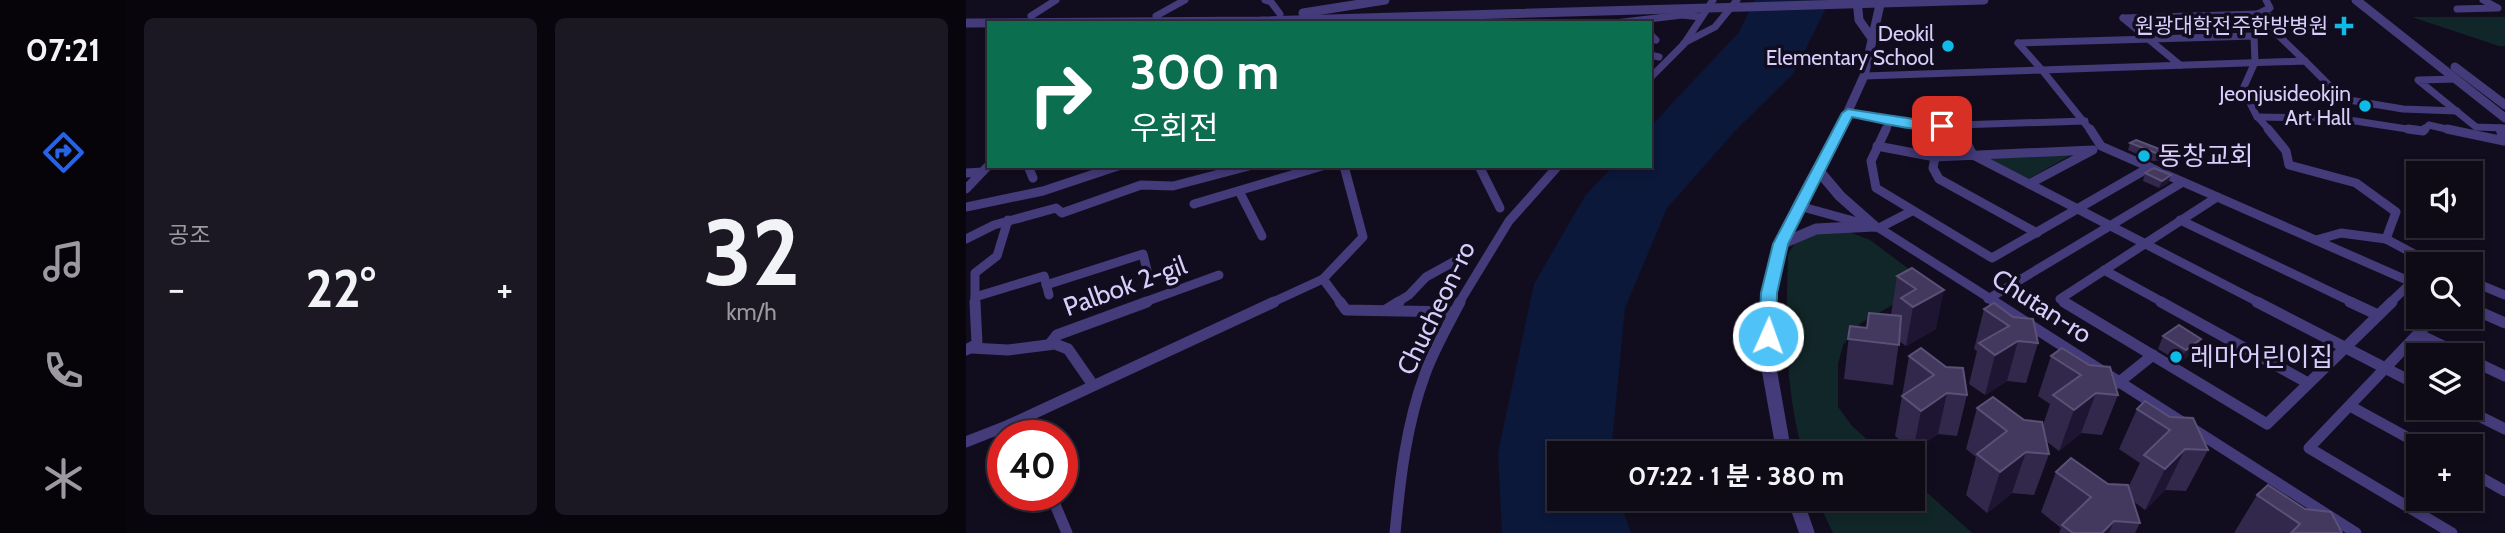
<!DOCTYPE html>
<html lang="ko">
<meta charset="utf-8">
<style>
:root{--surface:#0e0a16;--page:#1c1823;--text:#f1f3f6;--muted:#9b9aa1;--line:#2e2b35;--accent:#2563eb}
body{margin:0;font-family:Cabin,"Noto Sans KR",sans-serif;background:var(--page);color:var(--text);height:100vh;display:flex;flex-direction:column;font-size:26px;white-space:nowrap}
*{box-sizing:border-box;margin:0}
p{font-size:23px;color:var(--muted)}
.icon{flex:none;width:38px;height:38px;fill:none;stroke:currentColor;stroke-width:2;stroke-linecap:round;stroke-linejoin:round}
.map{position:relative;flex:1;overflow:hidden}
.drawer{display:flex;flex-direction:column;gap:18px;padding:18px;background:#08060c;width:840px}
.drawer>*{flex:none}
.banner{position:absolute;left:21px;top:21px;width:665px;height:147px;border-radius:0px;box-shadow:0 4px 10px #0003,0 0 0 2px var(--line);background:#0b6e4f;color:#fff;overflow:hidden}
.buttons{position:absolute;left:1440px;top:161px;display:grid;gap:14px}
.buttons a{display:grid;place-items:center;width:77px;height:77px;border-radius:0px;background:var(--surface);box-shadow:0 4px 10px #0003,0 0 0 2px var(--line);font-size:35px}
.speed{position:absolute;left:21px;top:420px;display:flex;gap:14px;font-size:35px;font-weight:700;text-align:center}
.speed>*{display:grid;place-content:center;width:91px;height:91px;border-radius:50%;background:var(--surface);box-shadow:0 4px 10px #0003,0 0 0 2px var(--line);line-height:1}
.speed .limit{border:10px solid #d22;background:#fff;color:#111}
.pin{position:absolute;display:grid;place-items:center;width:60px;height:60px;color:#fff;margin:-30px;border-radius:14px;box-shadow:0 4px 10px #0006}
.me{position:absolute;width:77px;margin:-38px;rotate:2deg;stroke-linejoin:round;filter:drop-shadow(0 0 5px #0008)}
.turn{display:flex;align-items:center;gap:24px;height:147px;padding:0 28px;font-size:32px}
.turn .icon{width:91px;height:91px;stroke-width:2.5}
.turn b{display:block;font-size:49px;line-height:60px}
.big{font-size:52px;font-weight:700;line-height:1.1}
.drawer .tile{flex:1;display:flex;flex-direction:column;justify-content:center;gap:10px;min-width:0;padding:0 24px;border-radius:10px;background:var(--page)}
.drawer .dial{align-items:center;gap:0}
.dial b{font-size:91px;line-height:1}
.heat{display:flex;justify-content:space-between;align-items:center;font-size:38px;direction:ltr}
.drawer .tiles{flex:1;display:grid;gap:18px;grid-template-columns:repeat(2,1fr)}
.trip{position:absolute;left:581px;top:441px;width:378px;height:70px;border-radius:0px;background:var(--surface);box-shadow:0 4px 10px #0003,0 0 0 2px var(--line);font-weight:700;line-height:70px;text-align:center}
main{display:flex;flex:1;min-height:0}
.menu{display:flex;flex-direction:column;width:126px;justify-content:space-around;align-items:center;background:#060409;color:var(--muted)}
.menu .icon{width:49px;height:49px}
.menu .selected{color:var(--accent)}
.menu b{font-size:32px;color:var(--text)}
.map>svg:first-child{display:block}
.green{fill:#112628}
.water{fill:#0c1839}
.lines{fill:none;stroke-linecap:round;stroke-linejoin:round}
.minor-far2{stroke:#443b7a;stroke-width:7}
.minor-far1{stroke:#443b7a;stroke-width:9}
.minor{stroke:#443b7a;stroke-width:11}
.tertiary-far2{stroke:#443b7a;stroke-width:9}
.tertiary-far1{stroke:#443b7a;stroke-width:11}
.tertiary{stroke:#443b7a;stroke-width:15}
.wall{fill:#32284b}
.shaded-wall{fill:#1d1531}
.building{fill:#43395e;stroke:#5b5177;stroke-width:2}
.route{fill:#4fc3f7;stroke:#337fa1;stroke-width:2}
.poi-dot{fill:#0ebbe7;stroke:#120d1e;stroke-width:2.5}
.labels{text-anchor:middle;stroke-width:7;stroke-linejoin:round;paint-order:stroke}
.far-poi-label{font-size:21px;fill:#d8cefc;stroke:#120d1e;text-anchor:end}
.poi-label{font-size:26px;fill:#d8cefc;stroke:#120d1e;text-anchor:start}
.street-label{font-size:26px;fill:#d8cefc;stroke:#120d1e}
</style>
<main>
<nav class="menu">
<b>07:21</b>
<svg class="icon selected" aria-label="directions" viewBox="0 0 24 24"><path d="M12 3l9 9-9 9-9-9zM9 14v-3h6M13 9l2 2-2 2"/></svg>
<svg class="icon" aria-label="music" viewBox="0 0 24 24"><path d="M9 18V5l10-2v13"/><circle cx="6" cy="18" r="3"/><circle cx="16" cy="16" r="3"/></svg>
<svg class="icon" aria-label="phone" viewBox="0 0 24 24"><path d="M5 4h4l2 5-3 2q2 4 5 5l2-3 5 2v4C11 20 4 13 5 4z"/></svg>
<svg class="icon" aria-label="climate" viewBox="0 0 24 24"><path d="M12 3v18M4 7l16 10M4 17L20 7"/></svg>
</nav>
<section class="drawer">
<div class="tiles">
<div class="tile"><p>공조</p>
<div class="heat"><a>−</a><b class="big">22°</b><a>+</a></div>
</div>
<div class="tile dial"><b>32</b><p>km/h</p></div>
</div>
</section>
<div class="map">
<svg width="1539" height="533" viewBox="0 0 1539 533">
<rect width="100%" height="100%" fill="#120d1e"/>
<!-- green -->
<g class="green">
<polygon points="1446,17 1539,17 1539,46 1533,46"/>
<polygon points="1105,155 1062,179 1022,158"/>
<path d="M878,230L904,240L963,284L895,323L877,345L872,364V407L886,426L916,453H837C818,385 820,325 822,255C832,231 855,234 878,230Z"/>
<polygon points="947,480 1006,533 867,533 851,499 947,499"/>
</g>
<!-- water -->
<polygon class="water" points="789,0 864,0 827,74 770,130 701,208 659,308 645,453 593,453 593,499 653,499 665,533 536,533 532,453 568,284 619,196 647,166 684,166 684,127 773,32"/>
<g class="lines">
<!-- minor-far2 -->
<g class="minor-far2">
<polyline points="299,0 305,2 314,14"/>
<polyline points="1300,0 1304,8 1292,14 1290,22 1313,36 1339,61"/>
<polyline points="1491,9 1532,8 1517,0"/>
<polyline points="65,16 90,0"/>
<polyline points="190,16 219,0"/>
<polyline points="1157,18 1292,14 1311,18"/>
<polyline points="1157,18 1214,65"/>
<polyline points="649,23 716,15 735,17"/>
<polyline points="684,34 690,40"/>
<polyline points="718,43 749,27 771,0"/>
<polyline points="1052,43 1288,36 1289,62 1277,89 1290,115 1304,131"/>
<polyline points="1052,43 1076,70 1339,61 1377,99"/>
<polyline points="684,55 693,57"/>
<polyline points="898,76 1076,70 1125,131"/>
<polyline points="684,78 718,44 747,0"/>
<polyline points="1491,79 1452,80 1510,127 1539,128"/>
<polyline points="1280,95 1377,99 1437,109 1491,111"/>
<polyline points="882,113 961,126 1119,121"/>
<polyline points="1291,117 1370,118 1454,131"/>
<polyline points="991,126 994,131"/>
<polyline points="1533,128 1535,131"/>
<polyline points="919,131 925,120"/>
<polyline points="1457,131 1463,125 1489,131"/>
</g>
<!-- minor-far1 -->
<g class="minor-far1">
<polyline points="920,129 905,161 910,188 1026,258 1184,167"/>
<polyline points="993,129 1007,155 1294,303"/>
<polyline points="1124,129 1135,146 1452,285"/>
<polyline points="1302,129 1320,151 1323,165 1390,183 1430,212 1420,239 1375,233 1350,240"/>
<polyline points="1442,129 1457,131 1459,129"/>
<polyline points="1481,129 1538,141 1534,129"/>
<polyline points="911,146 969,157 1127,150"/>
<polyline points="969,157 967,168 973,179 1071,233"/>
<polyline points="62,166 67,178"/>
<polyline points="513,166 534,208"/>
<polyline points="0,173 16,172"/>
<polyline points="1063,184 1125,151"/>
<polyline points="0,189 23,165"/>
<polyline points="273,191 296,236"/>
<polyline points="228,204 356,166"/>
<polyline points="833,206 913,228 1031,303"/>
<polyline points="0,207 77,191 152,166"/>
<polyline points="1214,220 1388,303"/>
<polyline points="913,228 946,211"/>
<polyline points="0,239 28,225 90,208 96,213 175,185 207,186 283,166"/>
<polyline points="1420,239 1467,264"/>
<polyline points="1138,270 1198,303"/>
<polyline points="1505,281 1539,295"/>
<polyline points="80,285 177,254 181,270"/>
<polyline points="9,297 9,273 31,256 42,220"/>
<polyline points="1022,299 1217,182"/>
<polyline points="9,303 9,297 78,276 83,295"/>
<polyline points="176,303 253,275"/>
<polyline points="305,303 357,279"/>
<polyline points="375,303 357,279 397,237 378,166"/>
<polyline points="430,303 443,295 460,277 500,255"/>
<polyline points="493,303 543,221 592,166"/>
<polyline points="1101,303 1094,299 1251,197"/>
<polyline points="1424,303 1446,282"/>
</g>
<!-- minor -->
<g class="minor">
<polyline points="374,302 380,310 488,312"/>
<polyline points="1028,302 1390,533"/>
<polyline points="1098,302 1301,424 1426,302"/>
<polyline points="1195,302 1342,383"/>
<polyline points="1291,302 1452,385"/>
<polyline points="1384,302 1412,315"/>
<polyline points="1505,308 1539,323"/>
<polyline points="420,310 433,302"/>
<polyline points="1468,317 1343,448 1486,533"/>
<polyline points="1452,334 1496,355"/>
<polyline points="84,344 91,335 181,302"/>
<polyline points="5,348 42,350 89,344 102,349 127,385"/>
<polyline points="0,350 11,344 9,302"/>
<polyline points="1505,360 1539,376"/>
<polyline points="1152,383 1187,355"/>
<polyline points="1384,406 1457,446"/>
<polyline points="1497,408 1539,429"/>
<polyline points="43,425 51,436"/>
<polyline points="0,442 43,425 308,302"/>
<polyline points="1505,472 1539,491"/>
<polyline points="85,495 101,533"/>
<path d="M429,533C434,480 440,425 459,374C468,349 482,325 494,302"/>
</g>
<!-- tertiary-far2 -->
<g class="tertiary-far2">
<polyline points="891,0 893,20 905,37"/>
<polyline points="1390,0 1539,118"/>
<polyline points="337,13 419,0"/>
<polyline points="0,23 294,21 1018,0"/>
<polyline points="1489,67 1539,105"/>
<polyline points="873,131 898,76 915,0"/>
</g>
<!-- tertiary-far1 -->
<g class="tertiary-far1">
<polyline points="852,170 874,196 908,226"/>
<polyline points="815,244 850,229 908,226"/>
<path d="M803,303C805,241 845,183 874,129"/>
</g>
<!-- tertiary -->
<g class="tertiary">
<polyline points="803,302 801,357 818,453"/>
<polyline points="829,499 841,533"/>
</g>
</g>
<!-- wall -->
<g class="wall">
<polygon points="1164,143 1201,152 1199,160 1187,161 1162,150"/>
<polygon points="1179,173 1205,175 1202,183 1193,188 1177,181"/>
<polygon points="946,268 970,329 940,346 933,341 927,385 878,379 884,326 901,328 925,315 931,276"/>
<polygon points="1018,309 1072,343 1060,383 1041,381 1019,395 1003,384 1011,351 1008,349"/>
<polygon points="1197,336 1235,339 1229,351 1214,362 1192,349"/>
<polygon points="943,356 1001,395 991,436 972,434 947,451 929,436"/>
<polygon points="1085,356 1152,395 1136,435 1115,433 1093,451 1080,441 1083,454 1068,495 1046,493 1021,513 1000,495 1010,457 1000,449 1011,408 1077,425 1084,404 1072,396"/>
<polygon points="1171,409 1242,450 1220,491 1199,490 1179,510 1167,501 1174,523 1169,533 1093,533 1095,528 1075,512 1090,472 1162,488 1174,463 1153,449"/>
<polygon points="1291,495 1376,533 1268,533"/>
</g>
<!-- shaded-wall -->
<g class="shaded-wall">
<polygon points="1205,175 1202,183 1193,188 1196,181"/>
<polygon points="978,290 970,329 940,346 947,307"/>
<polygon points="1235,339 1229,351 1214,362 1220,350"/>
<polygon points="1052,341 1041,381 1019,395 1029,355"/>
<polygon points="981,393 972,434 947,451 955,411"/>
<polygon points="1130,393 1115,433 1093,451 1108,410"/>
<polygon points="1219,449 1199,490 1179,510 1199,469"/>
<polygon points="1060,452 1046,493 1021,513 1034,472"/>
<polygon points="1148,521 1143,533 1136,533"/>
</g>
<!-- building -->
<g class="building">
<polygon points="1170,140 1201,152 1190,153 1164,143"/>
<polygon points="1188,168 1205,175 1196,181 1179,173"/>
<polygon points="946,268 978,290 947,307 935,298 950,289 931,276"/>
<polygon points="1028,303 1047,317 1067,319 1072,343 1052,341 1029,355 1013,343 1043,326 1018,309"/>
<polygon points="903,313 935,316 933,345 882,339 884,326 901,328"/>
<polygon points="1213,325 1235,339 1220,350 1197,336"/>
<polygon points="955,348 980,367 997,368 1001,395 981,393 955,411 936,396 968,375 943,356"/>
<polygon points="1096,348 1123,365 1144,367 1152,395 1130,393 1108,410 1087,395 1115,375 1085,356"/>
<polygon points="1027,397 1058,420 1076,422 1083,454 1060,452 1034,472 1011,454 1041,431 1011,408"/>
<polygon points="1179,401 1204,417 1227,418 1242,450 1219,449 1199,469 1178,455 1204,430 1171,409"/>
<polygon points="1105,458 1142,484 1162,485 1174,523 1148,521 1136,533 1107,533 1096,525 1125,497 1090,472"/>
<polygon points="1302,485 1339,509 1365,512 1376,533 1325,533 1334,524 1291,495"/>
</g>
<!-- route -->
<path class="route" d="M882,109C896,112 978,122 983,126C968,137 907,121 886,117L822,244L811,293L810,336L802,342L795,340L793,336L795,293L807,244L876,113Z"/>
<!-- markers -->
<g class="poi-dot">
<path d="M1374.5 15.5h7v7h7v7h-7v7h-7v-7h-7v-7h7z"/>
<circle cx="982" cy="46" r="7"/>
<circle cx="1399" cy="106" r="7"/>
<circle cx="1178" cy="156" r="7"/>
<circle cx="1210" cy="357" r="7"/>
</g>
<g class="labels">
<!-- far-poi labels -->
<g class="far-poi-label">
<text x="1362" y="33">원광대학전주한방병원</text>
<text x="968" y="41">Deokil<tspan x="968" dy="24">Elementary School</tspan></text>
<text x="1385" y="101">Jeonjusideokjin<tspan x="1385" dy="24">Art Hall</tspan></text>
</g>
<!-- poi labels -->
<g class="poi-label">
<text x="1192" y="165">동창교회</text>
<text x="1224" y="366">레마어린이집</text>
</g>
<!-- street labels -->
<g class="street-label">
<text transform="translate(159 286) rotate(-20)" y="9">Palbok 2-gil</text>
<text transform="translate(1076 306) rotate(33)" y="9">Chutan-ro</text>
<text transform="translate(470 308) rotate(-64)" y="9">Chucheon-ro</text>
</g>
</g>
</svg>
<div class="buttons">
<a><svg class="icon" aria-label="sound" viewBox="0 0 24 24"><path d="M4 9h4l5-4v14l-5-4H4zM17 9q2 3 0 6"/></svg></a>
<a><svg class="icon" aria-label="search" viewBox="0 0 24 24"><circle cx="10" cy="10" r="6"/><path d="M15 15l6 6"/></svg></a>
<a><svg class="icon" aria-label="layers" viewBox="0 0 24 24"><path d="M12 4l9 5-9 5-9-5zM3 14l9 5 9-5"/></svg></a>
<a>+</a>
</div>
<div class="speed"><div class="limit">40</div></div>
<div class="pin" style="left:976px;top:126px;background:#d93025"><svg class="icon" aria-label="arrive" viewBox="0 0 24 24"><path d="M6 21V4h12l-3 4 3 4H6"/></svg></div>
<svg class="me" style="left:802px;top:336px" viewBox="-20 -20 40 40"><circle r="17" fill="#4fc3f7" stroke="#fff" stroke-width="3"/><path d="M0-11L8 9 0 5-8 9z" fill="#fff"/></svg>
<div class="trip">07:22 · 1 분 · 380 m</div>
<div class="banner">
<div class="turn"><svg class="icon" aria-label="right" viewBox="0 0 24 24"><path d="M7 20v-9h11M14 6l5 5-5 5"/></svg><div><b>300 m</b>우회전</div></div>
</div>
</div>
</main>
